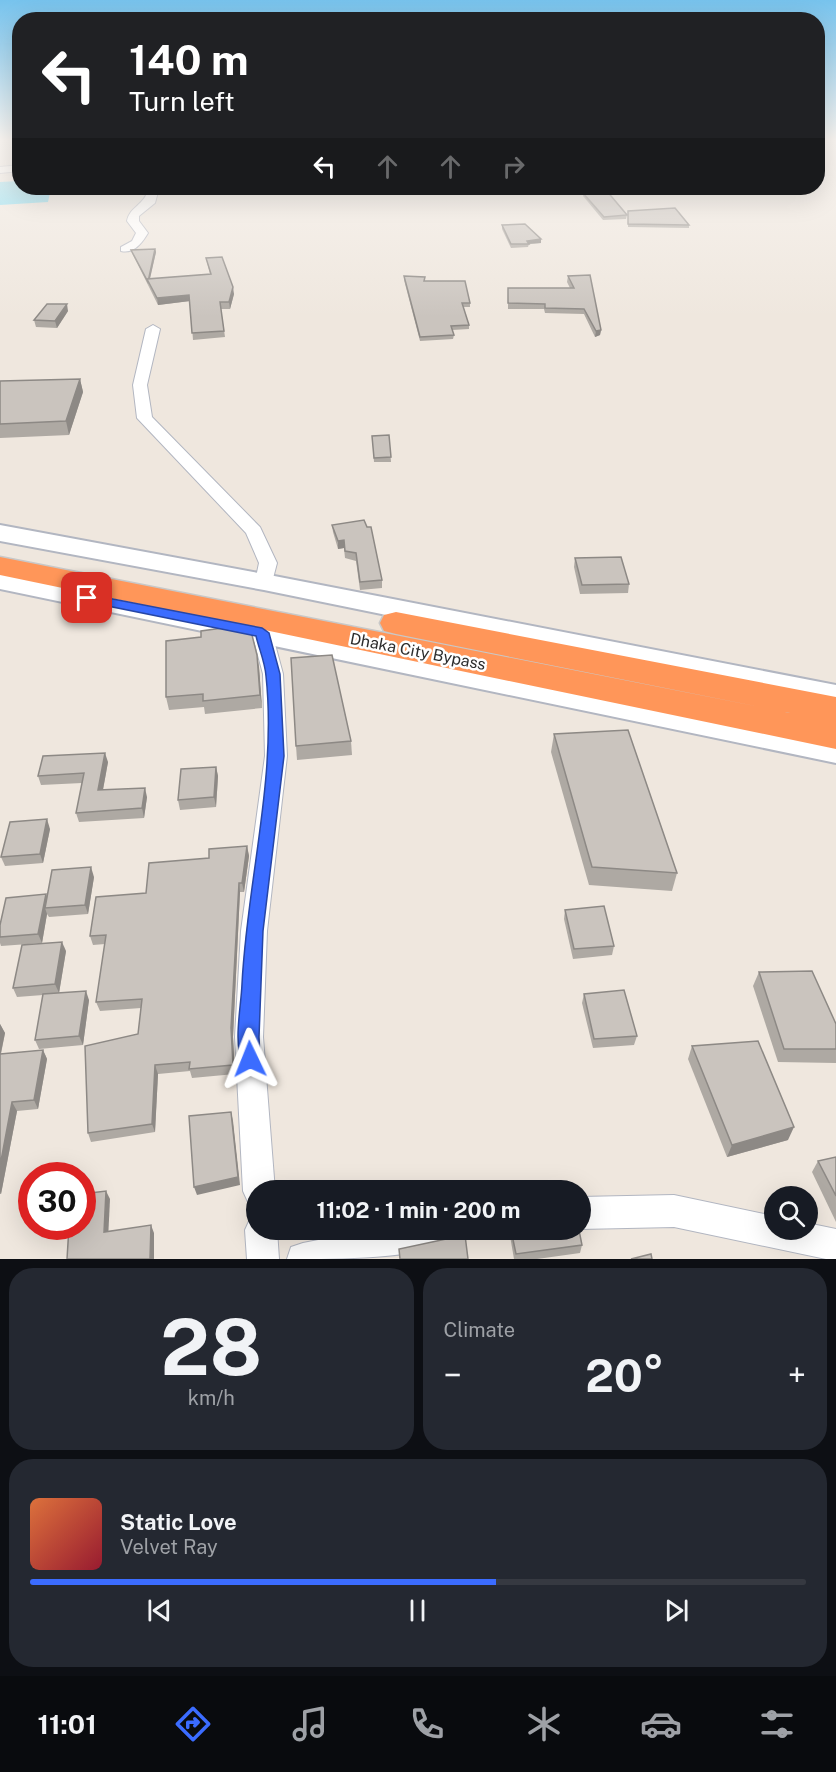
<!DOCTYPE html>
<meta charset="utf-8">
<style>
:root{--surface:#171b24;--page:#242831;--text:#f1f3f6;--muted:#9ea1a6;--line:#363941;--accent:#3b6cff}
body{margin:0;font-family:"Public Sans",sans-serif;background:var(--page);color:var(--text);height:100vh;display:flex;flex-direction:column;font-size:22px;white-space:nowrap}
*{box-sizing:border-box;margin:0}
p{font-size:20px;color:var(--muted)}
.icon{flex:none;width:33px;height:33px;fill:none;stroke:currentColor;stroke-width:2;stroke-linecap:round;stroke-linejoin:round}
.map{position:relative;height:1259px;overflow:hidden}
.details{display:flex;flex-direction:column;gap:9px;padding:9px;background:#0d0f14;flex:1}
.details>*{flex:none}
.guide{position:absolute;left:12px;top:12px;width:813px;height:183px;border-radius:24px;box-shadow:0 6px 24px #0002;background:#202124;color:#fff;overflow:hidden}
.fabs{position:absolute;left:764px;top:1186px;display:grid;gap:12px}
.fabs a{display:grid;place-items:center;width:54px;height:54px;border-radius:50%;background:var(--surface);box-shadow:0 6px 24px #0002;font-size:30px}
.speed{position:absolute;left:18px;top:1162px;display:flex;gap:12px;font-size:30px;font-weight:700;text-align:center}
.speed>*{display:grid;place-content:center;width:78px;height:78px;border-radius:50%;background:var(--surface);box-shadow:0 6px 24px #0002;line-height:1}
.speed .limit{border:9px solid #d22;background:#fff;color:#111}
.pin{position:absolute;display:grid;place-items:center;width:51px;height:51px;color:#fff;margin:-26px;border-radius:12px;box-shadow:0 3px 9px #0006}
.me{position:absolute;width:66px;margin:-33px;rotate:358deg;stroke-linejoin:round;filter:drop-shadow(0 0 4px #0008)}
.turn{display:flex;align-items:center;gap:21px;height:126px;padding:0 18px;font-size:27px}
.turn .icon{width:78px;height:78px;stroke-width:2.5}
.turn b{display:block;font-size:42px;line-height:51px}
.lanes{display:flex;align-items:center;height:57px;padding:0 18px;background:#0003;justify-content:center;gap:30px;direction:ltr}
.lanes .off{opacity:.35}
.big{font-size:45px;font-weight:700;line-height:1.1}
.details .widget{flex:1;display:flex;flex-direction:column;justify-content:center;gap:9px;min-width:0;padding:0 21px;border-radius:24px;background:var(--page)}
.details .dial{align-items:center;gap:0}
.dial b{font-size:78px;line-height:1}
.song{display:flex;align-items:center;gap:18px}
.cover{width:72px;height:72px;border-radius:9px;background:linear-gradient(135deg,hsl(20 70% 55%),hsl(350 70% 35%))}
.played{height:6px;border-radius:3px;background:linear-gradient(90deg,var(--accent) 60%,var(--line) 60%)}
.keys{display:flex;justify-content:space-around;direction:ltr}
.heat{display:flex;justify-content:space-between;align-items:center;font-size:33px;direction:ltr}
.details .tiles{flex:1;display:grid;gap:9px;grid-template-columns:1fr 1fr}
.widget:last-child{grid-column:span 2}
.trip{position:absolute;left:246px;top:1180px;width:345px;height:60px;border-radius:30px;background:var(--surface);box-shadow:0 6px 24px #0002;font-weight:700;line-height:60px;text-align:center}
.tab-bar{display:flex;height:96px;justify-content:space-around;align-items:center;background:#090b0e;color:var(--muted)}
.tab-bar .icon{width:42px;height:42px}
.tab-bar .current{color:var(--accent)}
.tab-bar b{font-size:27px;color:var(--text)}
.map>svg:first-child{display:block}
.water{fill:#6dd9f5}
.lines{fill:none;stroke-linecap:round;stroke-linejoin:round}
.street-casing{stroke:#b2b6c1;stroke-width:2}
.secondary-casing{stroke:#b2b6c1;stroke-width:4}
.highway-casing{stroke:#c8c8c8;stroke-width:3}
.street{fill:#fff;fill-rule:evenodd}
.secondary{fill:#fff;fill-rule:evenodd}
.highway{fill:#ff9659;fill-rule:evenodd}
.wall{fill:#aea9a3}
.shaded-wall{fill:#8d8985}
.building{fill:#cac4be;stroke:#8d8985;stroke-width:1.5}
.route{fill:#3b6cff;stroke:#2646a6;stroke-width:1.5}
.labels{text-anchor:middle;stroke-width:5;stroke-linejoin:round;paint-order:stroke}
.street-label{font-size:16px;fill:#2d2d2d;stroke:#fff}
</style>
<div class="map">
<svg width="836" height="1259" viewBox="0 0 836 1259">
<rect width="100%" height="100%" fill="#efe7de"/>
<!-- water -->
<polygon class="water" points="19,181 20,188 51,188 48,202 0,205 0,182"/>
<g class="lines">
<!-- street casing -->
<g class="street-casing">
<g id="street">
<polygon points="20,165 20,171 0,173 0,167"/>
<path d="M149,188H159L155,203L139,216V221L148,233C142,243 134,254 121,251V247L132,241L136,233L127,221C130,206 144,206 149,188Z"/>
<polygon points="153,325 160,329 147,385 152,417 260,527 277,563 271,586 257,586 255,582 259,563 246,533 137,418 133,385 146,329"/>
<polygon points="262,627 269,628 272,633 283,674 287,756 267,931 263,1037 275,1191 256,1191 256,1206 248,1202 243,1191 235,1037 241,931 265,756 263,674 252,633 255,628"/>
<polygon points="674,1195 774,1216 774,1230 807,1230 807,1223 836,1229 836,1259 826,1259 674,1227 580,1229 580,1197"/>
<polygon points="256,1216 256,1230 277,1230 279,1259 247,1259 245,1230 250,1219"/>
<path d="M369,1230H469L464,1241C409,1259 345,1259 287,1259L291,1247L303,1243Z"/>
</g>
</g>
<!-- secondary casing -->
<g class="secondary-casing">
<g id="secondary">
<polygon points="0,525 264,574 836,685 836,707 264,590 0,541"/>
<polygon points="0,573 836,739 836,763 0,589"/>
</g>
</g>
<!-- highway casing -->
<g class="highway-casing">
<polygon id="highway" points="0,557 790,713 396,634 384,631 380,623 384,615 396,612 836,697 836,749 0,575"/>
</g>
<!-- street -->
<use href="#street" class="street"/>
<!-- secondary -->
<use href="#secondary" class="secondary"/>
<!-- highway -->
<use href="#highway" class="highway"/>
</g>
<!-- wall -->
<g class="wall">
<polygon points="583,193 627,215 626,219 603,220 583,196"/>
<polygon points="628,211 689,225 689,228 628,227"/>
<polygon points="502,225 541,239 541,243 529,244 528,247 511,248 502,229"/>
<polygon points="155,249 156,252 150,279 210,274 206,258 234,294 230,309 221,309 225,337 193,340 190,301 158,305 132,253 131,250"/>
<polygon points="404,276 425,281 470,303 470,307 463,307 469,325 469,329 452,330 454,335 453,339 420,341 404,280"/>
<polygon points="568,276 601,330 600,335 595,337 584,314 545,313 544,309 508,309 508,288 570,288 567,282"/>
<polygon points="68,311 57,328 36,327 34,320"/>
<polygon points="80,379 83,392 69,435 0,438 0,381"/>
<polygon points="389,435 391,462 374,462 372,436"/>
<polygon points="332,525 382,580 382,588 360,590 356,561 345,558 344,548 338,549 333,532"/>
<polygon points="575,558 629,584 628,593 580,594 574,567"/>
<polygon points="259,667 262,708 205,714 204,707 169,710 166,697"/>
<polygon points="554,734 677,873 672,891 589,885 551,752"/>
<polygon points="351,741 352,755 297,760 296,746"/>
<polygon points="108,762 103,790 147,797 144,818 79,822 76,813 82,783 41,785 38,776"/>
<polygon points="216,767 218,776 216,807 180,810 178,800"/>
<polygon points="50,829 43,863 5,866 1,857"/>
<polygon points="247,846 249,856 244,892 240,892 233,1037 235,1074 192,1078 190,1071 158,1074 155,1132 91,1142 88,1133 138,1034 141,1008 100,1011 96,1002 105,944 93,945 90,936 146,893 209,858"/>
<polygon points="94,877 88,914 49,917 47,914 42,943 1,946 0,943 0,925 46,894 47,898"/>
<polygon points="565,910 614,946 612,955 573,959 564,919"/>
<polygon points="66,951 59,993 89,1000 83,1045 39,1049 35,1040 43,995 17,997 13,988"/>
<polygon points="759,972 836,1024 836,1063 778,1062 753,986"/>
<polygon points="584,994 637,1036 634,1045 593,1048 582,1003"/>
<polygon points="0,1024 5,1033 1,1054 43,1050 47,1059 38,1109 17,1111 1,1194 0,1194"/>
<polygon points="692,1046 788,1140 727,1157 688,1059"/>
<polygon points="836,1157 836,1222 812,1172 818,1161"/>
<polygon points="509,1230 579,1230 582,1245 580,1253 537,1259 514,1259"/>
</g>
<!-- shaded-wall -->
<g class="shaded-wall">
<polygon points="541,239 541,243 527,244 527,241"/>
<polygon points="155,249 156,252 149,282 148,280"/>
<polygon points="233,287 234,294 230,309 229,302"/>
<polygon points="189,295 190,301 158,305 157,298"/>
<polygon points="67,304 68,311 57,328 55,321"/>
<polygon points="601,330 600,335 595,337 596,331"/>
<polygon points="80,379 83,392 69,435 66,421"/>
<polygon points="344,540 344,548 338,549 338,541"/>
<polygon points="257,655 259,667 262,708 260,695"/>
<polygon points="105,753 108,762 101,800 98,790"/>
<polygon points="216,767 218,776 216,807 214,797"/>
<polygon points="145,788 147,797 144,818 142,808"/>
<polygon points="47,819 50,829 43,863 40,854"/>
<polygon points="247,846 249,856 244,892 242,883"/>
<polygon points="91,867 94,877 88,914 85,905"/>
<polygon points="239,883 240,892 233,1037 235,1074 233,1065 231,1028"/>
<polygon points="46,894 49,904 45,908 47,914 42,943 38,934"/>
<polygon points="62,942 66,951 59,993 55,984"/>
<polygon points="86,991 89,1000 83,1045 79,1036"/>
<polygon points="0,1024 5,1033 0,1057"/>
<polygon points="43,1050 47,1059 38,1109 34,1100"/>
<polygon points="155,1065 158,1074 155,1132 152,1124"/>
<polygon points="12,1102 17,1111 1,1194 0,1192 0,1166"/>
<polygon points="231,1112 233,1121 240,1185 197,1195 194,1187"/>
<polygon points="794,1127 788,1140 727,1157 732,1145"/>
<polygon points="106,1191 110,1199 108,1240 104,1232"/>
<polygon points="151,1225 154,1233 154,1259 150,1259"/>
</g>
<!-- building -->
<g class="building">
<polygon points="606,190 627,215 604,217 583,193"/>
<polygon points="675,208 689,225 628,224 628,211"/>
<polygon points="525,224 541,239 527,241 529,244 511,244 502,225"/>
<polygon points="155,249 148,282 131,250"/>
<polygon points="222,257 233,287 229,302 220,302 224,331 192,333 189,295 157,298 147,279 211,274 206,258"/>
<polygon points="590,275 601,330 596,331 584,309 545,308 545,304 508,303 508,288 574,288 568,276"/>
<polygon points="404,276 425,277 424,281 465,281 470,303 462,303 469,325 451,326 454,335 420,337"/>
<polygon points="47,304 67,304 55,321 34,320"/>
<polygon points="80,379 66,421 0,424 0,381"/>
<polygon points="389,435 391,457 374,458 372,436"/>
<polygon points="364,520 367,527 371,527 382,580 360,582 356,553 345,551 344,540 338,541 332,525"/>
<polygon points="621,557 629,584 582,585 575,558"/>
<polygon points="230,627 251,631 257,655 260,695 203,701 203,694 166,697 166,641 201,637 201,631"/>
<polygon points="332,655 351,741 296,746 291,658"/>
<polygon points="628,730 677,873 592,867 554,734"/>
<polygon points="105,753 98,790 145,788 142,808 76,813 84,773 38,776 43,756"/>
<polygon points="216,767 214,797 178,800 181,769"/>
<polygon points="47,819 40,854 1,857 10,822"/>
<polygon points="247,846 242,883 239,883 231,1028 233,1065 189,1069 190,1062 155,1065 152,1124 88,1133 85,1046 138,1034 142,999 96,1002 106,935 90,936 96,897 146,893 149,863 209,858 209,849"/>
<polygon points="91,867 85,905 45,908 52,870"/>
<polygon points="46,894 38,934 0,937 0,925 6,898"/>
<polygon points="604,906 614,946 574,949 565,910"/>
<polygon points="62,942 55,984 13,988 22,945"/>
<polygon points="812,971 836,1024 836,1049 784,1049 759,972"/>
<polygon points="624,990 637,1036 594,1039 584,994"/>
<polygon points="86,991 79,1036 35,1040 43,994"/>
<polygon points="758,1041 794,1127 732,1145 692,1046"/>
<polygon points="43,1050 34,1100 12,1102 0,1166 0,1054"/>
<polygon points="231,1112 238,1177 194,1187 189,1116"/>
<polygon points="836,1157 836,1196 818,1161"/>
<polygon points="106,1191 104,1232 151,1225 150,1259 67,1259 69,1227 82,1227 82,1194"/>
<polygon points="511,1230 579,1230 582,1245 516,1254"/>
<polygon points="465,1235 468,1259 400,1259 399,1249"/>
<polygon points="651,1254 652,1259 631,1259"/>
</g>
<!-- sky -->
<linearGradient id="sky" x2="0" y2="1"><stop stop-color="#77c3ed"/><stop offset="0.44" stop-color="#f8f4f0"/><stop offset="1" stop-color="#f8f4f0" stop-opacity="0"/></linearGradient>
<rect width="836" height="317" fill="url(#sky)"/>
<!-- route -->
<path class="route" d="M87,594L262,628L269,633L280,674L284,756L263,931L259,1037L260,1059L258,1065L250,1068L243,1065C233,1042 241,1009 242,984C247,881 277,779 266,676C265,662 259,649 256,636L83,601L81,598L83,595Z"/>
<g class="labels">
<!-- street labels -->
<g class="street-label">
<text transform="translate(418 651) rotate(11)" y="6">Dhaka City Bypass</text>
</g>
</g>
</svg>
<div class="fabs">
<a><svg class="icon" aria-label="search" viewBox="0 0 24 24"><circle cx="10" cy="10" r="6"/><path d="M15 15l6 6"/></svg></a>
</div>
<div class="speed"><div class="limit">30</div></div>
<div class="pin" style="left:87px;top:598px;background:#d93025"><svg class="icon" aria-label="arrive" viewBox="0 0 24 24"><path d="M6 21V4h12l-3 4 3 4H6"/></svg></div>
<svg class="me" style="left:250px;top:1059px" viewBox="-20 -20 40 40"><path d="M0-17L14 15 0 8-14 15z" fill="#3b6cff" stroke="#fff" stroke-width="4"/></svg>
<div class="trip">11:02 · 1 min · 200 m</div>
<div class="guide">
<div class="turn"><svg class="icon" aria-label="left" viewBox="0 0 24 24"><path d="M17 20v-9H6M10 6l-5 5 5 5"/></svg><div><b>140 m</b>Turn left</div></div>
<div class="lanes"><svg class="icon" aria-label="left" viewBox="0 0 24 24"><path d="M17 20v-9H6M10 6l-5 5 5 5"/></svg><svg class="icon off" aria-label="ahead" viewBox="0 0 24 24"><path d="M12 20V5M6 11l6-6 6 6"/></svg><svg class="icon off" aria-label="ahead" viewBox="0 0 24 24"><path d="M12 20V5M6 11l6-6 6 6"/></svg><svg class="icon off" aria-label="right" viewBox="0 0 24 24"><path d="M7 20v-9h11M14 6l5 5-5 5"/></svg></div>
</div>
</div>
<section class="details">
<div class="tiles">
<div class="widget dial"><b>28</b><p>km/h</p></div>
<div class="widget"><p>Climate</p>
<div class="heat"><a>−</a><b class="big">20°</b><a>+</a></div>
</div>
<div class="widget">
<div class="song"><i class="cover"></i><div><b>Static Love</b><p>Velvet Ray</p></div></div>
<div class="played"></div>
<div class="keys"><svg class="icon" aria-label="previous" viewBox="0 0 24 24"><path d="M18 5L8 12l10 7zM5 5v14"/></svg><svg class="icon" aria-label="pause" viewBox="0 0 24 24"><path d="M8 5v14M16 5v14"/></svg><svg class="icon" aria-label="next" viewBox="0 0 24 24"><path d="M6 5l10 7-10 7zM19 5v14"/></svg></div>
</div>
</div>
</section>
<nav class="tab-bar">
<b>11:01</b>
<svg class="icon current" aria-label="directions" viewBox="0 0 24 24"><path d="M12 3l9 9-9 9-9-9zM9 14v-3h6M13 9l2 2-2 2"/></svg>
<svg class="icon" aria-label="music" viewBox="0 0 24 24"><path d="M9 18V5l10-2v13"/><circle cx="6" cy="18" r="3"/><circle cx="16" cy="16" r="3"/></svg>
<svg class="icon" aria-label="phone" viewBox="0 0 24 24"><path d="M5 4h4l2 5-3 2q2 4 5 5l2-3 5 2v4C11 20 4 13 5 4z"/></svg>
<svg class="icon" aria-label="climate" viewBox="0 0 24 24"><path d="M12 3v18M4 7l16 10M4 17L20 7"/></svg>
<svg class="icon" aria-label="car" viewBox="0 0 24 24"><path d="M5 17H2v-5l4-1 3-4h7l3 4 3 1v5h-3M9 17h6M6 11h13"/><circle cx="7" cy="17" r="2"/><circle cx="17" cy="17" r="2"/></svg>
<svg class="icon" aria-label="filters" viewBox="0 0 24 24"><path d="M4 7h16M4 17h16"/><circle cx="9" cy="7" r="2"/><circle cx="15" cy="17" r="2"/></svg>
</nav>
